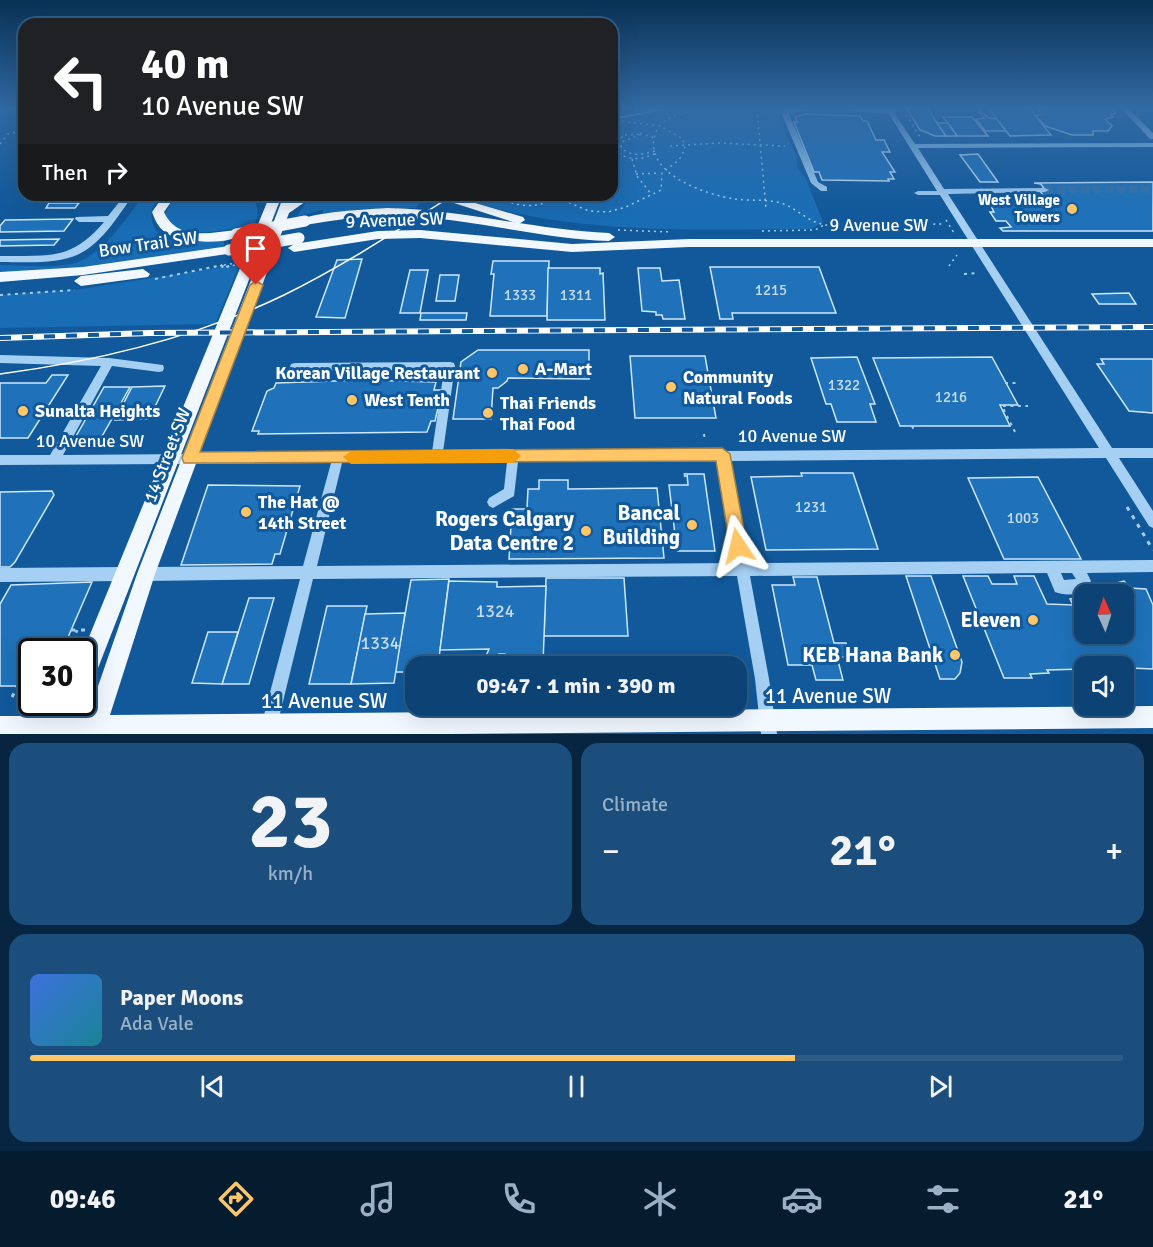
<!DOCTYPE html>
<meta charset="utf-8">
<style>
:root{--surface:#0d4374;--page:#1b4e7c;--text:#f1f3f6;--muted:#9ab0c5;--line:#2d5c86;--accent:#ffc668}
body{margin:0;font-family:Signika,sans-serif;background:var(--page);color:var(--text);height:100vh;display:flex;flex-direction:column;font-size:22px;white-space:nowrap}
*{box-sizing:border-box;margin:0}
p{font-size:20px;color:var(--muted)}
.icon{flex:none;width:33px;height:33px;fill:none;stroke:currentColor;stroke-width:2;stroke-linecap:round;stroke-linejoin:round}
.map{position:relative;height:734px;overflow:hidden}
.drawer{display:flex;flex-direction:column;gap:9px;padding:9px;background:#072540;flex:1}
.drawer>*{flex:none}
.banner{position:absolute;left:18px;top:18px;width:600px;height:183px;border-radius:18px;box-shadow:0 6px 24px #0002,0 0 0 2px var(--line);background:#202124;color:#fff;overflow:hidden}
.needle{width:39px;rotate:357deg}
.tools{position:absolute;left:1074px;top:584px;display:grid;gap:12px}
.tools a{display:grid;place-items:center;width:60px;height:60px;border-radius:12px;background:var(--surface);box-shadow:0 6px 24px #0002,0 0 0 2px var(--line);font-size:30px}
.speed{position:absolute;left:18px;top:638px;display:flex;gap:12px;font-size:30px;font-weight:700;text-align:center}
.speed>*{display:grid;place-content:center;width:78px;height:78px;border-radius:50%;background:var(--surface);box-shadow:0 6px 24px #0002,0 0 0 2px var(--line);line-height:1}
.speed .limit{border:3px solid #111;border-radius:9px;background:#fff;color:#111}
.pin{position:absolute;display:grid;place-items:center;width:51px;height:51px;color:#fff;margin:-62px -26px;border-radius:50% 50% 50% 0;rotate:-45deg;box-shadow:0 0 6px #0007}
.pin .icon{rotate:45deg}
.me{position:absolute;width:66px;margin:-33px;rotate:350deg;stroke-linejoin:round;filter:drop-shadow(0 0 4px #0008)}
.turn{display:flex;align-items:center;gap:21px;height:126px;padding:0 24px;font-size:27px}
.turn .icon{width:78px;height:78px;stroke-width:2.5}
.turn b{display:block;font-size:42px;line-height:51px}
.then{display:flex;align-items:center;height:57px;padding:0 24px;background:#0003;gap:12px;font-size:22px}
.big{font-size:45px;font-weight:700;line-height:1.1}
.drawer .widget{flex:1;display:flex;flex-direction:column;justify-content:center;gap:9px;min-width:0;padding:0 21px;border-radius:18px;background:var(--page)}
.drawer .dial{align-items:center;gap:0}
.dial b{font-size:78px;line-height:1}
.song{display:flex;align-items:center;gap:18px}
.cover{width:72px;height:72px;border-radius:9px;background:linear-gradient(135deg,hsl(220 70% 55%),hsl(190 70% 35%))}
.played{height:6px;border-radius:3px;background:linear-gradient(90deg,var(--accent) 70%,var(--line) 70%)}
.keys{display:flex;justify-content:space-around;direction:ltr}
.heat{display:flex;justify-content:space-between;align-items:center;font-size:33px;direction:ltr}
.drawer .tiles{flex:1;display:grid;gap:9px;grid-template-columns:1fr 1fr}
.widget:last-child{grid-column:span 2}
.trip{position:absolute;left:405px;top:656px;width:342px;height:60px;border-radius:18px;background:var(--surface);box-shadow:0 6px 24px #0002,0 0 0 2px var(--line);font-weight:700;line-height:60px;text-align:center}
.dock{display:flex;height:96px;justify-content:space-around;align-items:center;background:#051b2e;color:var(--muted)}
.dock .icon{width:42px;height:42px}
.dock .selected{color:var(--accent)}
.dock b{font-size:27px;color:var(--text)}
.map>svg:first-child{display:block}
.green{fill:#196db5}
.building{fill:#1f72ba;stroke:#cde7fe;stroke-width:1.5;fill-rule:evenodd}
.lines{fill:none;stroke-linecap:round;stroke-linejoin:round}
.minor-tunnel{stroke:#3572aa;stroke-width:8;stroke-dasharray:8 4;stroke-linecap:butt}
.path-far2{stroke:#a5d0f4;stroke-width:1.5;stroke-dasharray:2 4;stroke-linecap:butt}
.path-far1{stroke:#a5d0f4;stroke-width:2;stroke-dasharray:3 4.5;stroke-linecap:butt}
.path{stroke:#a5d0f4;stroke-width:3;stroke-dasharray:4 6;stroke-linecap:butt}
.minor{fill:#a5d0f4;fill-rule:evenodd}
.major{fill:#f2f8ff;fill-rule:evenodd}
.tram{stroke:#fff;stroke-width:1.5}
.rail-casing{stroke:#fff;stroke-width:6}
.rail{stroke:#11599b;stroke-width:4;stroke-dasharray:11;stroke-linecap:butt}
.path-bridge{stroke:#a5d0f4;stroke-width:1.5;stroke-dasharray:2 4;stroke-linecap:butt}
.major-bridge{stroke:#f2f8ff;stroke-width:11}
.route{fill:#ffc668;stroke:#a68144;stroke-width:1.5}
.slow{fill:#f59e0b}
.poi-dot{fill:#ffc668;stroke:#11599b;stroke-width:2}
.labels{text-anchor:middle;stroke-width:6;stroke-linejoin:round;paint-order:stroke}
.far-poi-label{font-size:15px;font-weight:bold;fill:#fff;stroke:#11599b;text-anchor:end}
.number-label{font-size:15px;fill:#c7dcee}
.street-label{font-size:18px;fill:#fff;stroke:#11599b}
.poi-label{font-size:18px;font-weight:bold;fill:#fff;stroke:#11599b;text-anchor:start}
.near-number-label{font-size:18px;fill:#c7dcee}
.near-poi-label{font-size:21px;font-weight:bold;fill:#fff;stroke:#11599b;text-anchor:end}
.near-street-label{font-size:21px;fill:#fff;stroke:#11599b}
</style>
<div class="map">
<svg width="1153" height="734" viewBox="0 0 1153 734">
<rect width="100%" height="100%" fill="#11599b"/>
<!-- green -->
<g class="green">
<path d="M647,109H777L783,128L797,157V167L806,179L823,222L811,229C690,229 567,236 451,195H612V115Z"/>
<path d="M144,195H161C154,203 150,210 152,221C157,249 205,242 224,239V247L101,266L0,274V265C23,265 53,269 75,263C104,254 126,218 144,195Z"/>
<path d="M176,195H252C257,206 261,213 254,225C225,229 204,237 174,228L165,214Z"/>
<polygon points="317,195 425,195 416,208 374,208 322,214 323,210 297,216 305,204"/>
<polygon points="240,264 215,324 0,328 0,295 82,289"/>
</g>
<!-- building -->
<g class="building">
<polygon points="907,109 928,109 946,136 935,136 920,130"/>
<polygon points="977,109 980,109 988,118 997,119 1007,131 985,131 976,119 984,118"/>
<polygon points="989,109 1030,109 1051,135 1010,136"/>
<polygon points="1037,109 1112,109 1116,113 1111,115 1113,117 1105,119 1112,126 1108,131 1093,131 1093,135 1072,135 1045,126 1036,116 1042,114"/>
<polygon points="805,114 860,116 863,121 867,121 876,140 884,140 890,152 882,152 895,172 890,172 894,179 888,179 889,181 822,180 819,172 814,172 794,122 797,122 795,117"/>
<polygon points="943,117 972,117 988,136 957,136"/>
<polygon points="937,123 948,123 957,136 946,136"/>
<polygon points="978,154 998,182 980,182 960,155"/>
<polygon points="1153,182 1153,231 1003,231 1000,228 1011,227 1006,221 996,221 990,212 994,212 987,198 1046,199 1040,191 1045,190 1041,184 1034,183"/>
<polygon points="49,203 79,203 75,208 46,208"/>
<polygon points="73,219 64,231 0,232 0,226 5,220"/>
<polygon points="59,239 54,245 0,246 0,240"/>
<polygon points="362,259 345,318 316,317 337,260"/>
<polygon points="493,261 549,261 547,316 490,316 494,274 491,274"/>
<polygon points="710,267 819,267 836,313 732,313 733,319 720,319"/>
<polygon points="548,268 600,268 600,274 603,273 605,320 547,320"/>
<polygon points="638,268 660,268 662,281 679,280 685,319 663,319 662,315 656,315 656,312 642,311"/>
<polygon points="410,270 428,270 420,313 400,313"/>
<polygon points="440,275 459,275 455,301 436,301"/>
<polygon points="1129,293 1136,304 1099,304 1092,294"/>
<polygon points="421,313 467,313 466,320 420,320"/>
<polygon points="478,350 589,350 589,379 508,378 507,381 498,388 493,388 491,419 453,419 461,362"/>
<polygon points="630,356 705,356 716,418 635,418"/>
<polygon points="857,357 875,404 870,404 876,422 837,422 831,404 826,404 811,358"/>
<polygon points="992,357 1018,405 1000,405 1010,426 900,426 873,358"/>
<polygon points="1101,359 1153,359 1153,413 1129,411 1097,364 1104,364"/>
<polygon points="52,375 68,375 28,438 0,438 0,383 46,383"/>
<polygon points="363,380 436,382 434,390 442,390 435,421 431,421 427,432 258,434 259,431 252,431 267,391 274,388 276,383"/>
<polygon points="165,386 149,419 115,420 132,387"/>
<polygon points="104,387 130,387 101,438 75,438"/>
<polygon points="801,473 853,473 878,549 766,550 751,477 802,476"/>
<polygon points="687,474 704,474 715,551 677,551 669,485 688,485"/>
<polygon points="1038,477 1081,559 1004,559 968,478"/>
<polygon points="539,480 568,480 568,489 657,488 664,558 509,559 512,509 527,509 528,489 539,489"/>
<polygon points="208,485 300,486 280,554 275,554 272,564 181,565"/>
<polygon points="52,491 54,495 15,562 10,567 0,567 0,492"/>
<polygon points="906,576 931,576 962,662 960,673 955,679 940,679"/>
<path d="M963,576H988L992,584H1017L1014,576H1034L1047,604L1073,605L1070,599L1076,598L1074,594L1124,581L1130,588L1146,589L1153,605V669L1084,666V669L1047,670L1049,673L1030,674L1032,678H1004ZM1084,594H1124V633H1084Z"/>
<polygon points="793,577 817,577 834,643 846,643 850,657 837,657 843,680 816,680 812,665 788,665 772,585 795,585"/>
<polygon points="546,578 624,578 628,636 544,636"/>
<polygon points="449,579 438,666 416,666 416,672 395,672 411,580"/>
<polygon points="449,581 497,582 497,587 546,586 543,663 505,664 505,654 499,654 499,658 486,656 489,649 440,650"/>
<polygon points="92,582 62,651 32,651 32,686 0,686 0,604 11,585"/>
<polygon points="249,598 274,598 249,684 222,684"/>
<polygon points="327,606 367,606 351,684 309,684"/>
<polygon points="405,613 394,683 351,684 365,614"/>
<polygon points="208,632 238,632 222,684 192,683"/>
</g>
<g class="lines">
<!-- minor-tunnel -->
<polyline class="minor-tunnel" points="1045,190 1153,189"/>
<!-- path-far2 -->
<g class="path-far2">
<path d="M705,109C687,112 662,114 655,135C643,174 707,195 735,199C750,201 766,199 781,203C797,208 809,223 826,225C864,229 906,224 945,224"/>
<polyline points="757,109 766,209"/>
<polyline points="903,109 920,137"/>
<polyline points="640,133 654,138"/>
<path d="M625,135L642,134L622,142L621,147C631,158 642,154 655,151"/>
<polyline points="0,144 8,134 24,130"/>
<polyline points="612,146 624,135"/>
<polyline points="670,146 718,143 785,146"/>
<path d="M614,149C626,161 641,161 656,153"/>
<polyline points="632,159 637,176 652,195"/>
<polyline points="636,174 660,173"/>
<path d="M495,195C518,208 534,209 558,198L589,211L608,212L626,207L661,190L662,173L679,160L685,149L683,139L660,126L612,120"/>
<polyline points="946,220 954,233"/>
<polyline points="618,230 672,232"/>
<polyline points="762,231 815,230 824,225"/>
<polyline points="949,266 957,255"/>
<polyline points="214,267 224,265"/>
<polyline points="227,267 235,265"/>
</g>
<!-- path-far1 -->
<g class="path-far1">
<polyline points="223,265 222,268 233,265"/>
<polyline points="964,274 979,273"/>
<polyline points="155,279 222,265"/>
<polyline points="0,295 75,290"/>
<polyline points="1005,383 1016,383"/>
<polyline points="912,426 915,432"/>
<polyline points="1015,432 1002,406 1028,406"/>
<polyline points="704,434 705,441"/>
</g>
<!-- path -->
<g class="path">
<polyline points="685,473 686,483"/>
<polyline points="1127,507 1153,550"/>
<polyline points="71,630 86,630"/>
<polyline points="68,651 77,630"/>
<polyline points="12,697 18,686"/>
</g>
<!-- minor -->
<g class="minor">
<polygon points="790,109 816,109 789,114 818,182 827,187 827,191 821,191 811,183 781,112"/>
<path d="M847,109L896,110L895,114L915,144L1153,143V147L918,148L944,189L1045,188L1049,190L1045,192L948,194L1112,448H1153V458H1119L1153,511V528L1149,526L1106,458L729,461L748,563L1153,560V572L1087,573L1091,581C1085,595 1068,597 1055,592L1047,573L750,576L769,679L777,734H761L755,679L737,576L313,579L275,734H259L300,579L146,581L141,579L139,574L141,569L146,567L303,566L331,463L0,465V455H50L101,366L0,363V355L109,358L163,365L164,368L163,371L159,372L112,366L63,455L432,452L444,370L295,371L291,370L290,367L291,364L295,363L450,362L454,363L455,366L443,452L718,451L722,449L726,451L1099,448L940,195H918L914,193L918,191H937L889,114L850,111ZM717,461L735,563L317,566L342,463L507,462L504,489L489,498L487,502L489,506L493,508L514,496L518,462ZM1061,573H1072L1076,579L1064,580Z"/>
<polygon points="1122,109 1129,109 1153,133 1153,139 1150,139"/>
<path d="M125,195H133C119,215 102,243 79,254C56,265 25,262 0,262V256C48,255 70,262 104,222H79L75,219L76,217L108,216Z"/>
<polygon points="124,567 129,569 131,574 129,579 124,581 0,582 0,568"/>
</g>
<!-- major -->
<g class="major">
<path d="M164,195H176L164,212C177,241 210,233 236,230L242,234C230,246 178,243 165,232C158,227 155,220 152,212Z"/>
<polygon points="270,195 282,195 93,681 89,688 82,691 82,654"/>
<polygon points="284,195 296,195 294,199 301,195 315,195 289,213 155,574 110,715 1153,706 1153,728 450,734 0,734 0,716 60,716 64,702 82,702 82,694 86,702 81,715 88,715 137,574"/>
<polygon points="429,195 448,195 523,217 525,220 519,224"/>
<path d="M387,208C462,209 534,230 609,233L615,237L609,241C539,239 471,218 400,216C368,215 337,220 305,225L299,221C309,212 370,209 387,208Z"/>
<polygon points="420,230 572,244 689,239 1153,239 1153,247 689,247 572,252 420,238 378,239 294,252 288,248 294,244 378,231"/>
<polygon points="229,246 235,250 234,253 83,275 0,282 0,272 83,267"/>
<polygon points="143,269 150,274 148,277 81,286 74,281 81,276"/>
</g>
<!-- tram -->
<g class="tram">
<polyline points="612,119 665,109"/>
<path d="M0,374C98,361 195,338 284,295C343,266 398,230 453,195"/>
</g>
<!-- rail casing -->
<g class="rail-casing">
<polyline id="rail" points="0,338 150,333 1153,327"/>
</g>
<!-- rail -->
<use href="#rail" class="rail"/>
<!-- path-bridge -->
<polyline class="path-bridge" points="224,265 248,261"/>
<!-- major-bridge -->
<g class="major-bridge">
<polyline points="236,234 305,221"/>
<polyline points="229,250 299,238"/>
</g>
</g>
<!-- sky -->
<linearGradient id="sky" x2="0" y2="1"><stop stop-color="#093155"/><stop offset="0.51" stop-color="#326aa4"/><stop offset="1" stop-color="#326aa4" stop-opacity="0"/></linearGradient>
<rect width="1153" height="212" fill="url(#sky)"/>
<!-- route -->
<polygon class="route" points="256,281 263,285 200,452 722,448 730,454 747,546 744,552 738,554 733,552 730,546 716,461 184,463 182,458 250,285"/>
<!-- slow -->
<polygon class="slow" points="513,449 521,456 513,463 351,464 343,457 351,451"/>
<!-- markers -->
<g class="poi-dot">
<circle cx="1072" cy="209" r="6"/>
<circle cx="523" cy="369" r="6"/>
<circle cx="492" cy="373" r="6"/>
<circle cx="671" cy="387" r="6"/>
<circle cx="352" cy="400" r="6"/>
<circle cx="23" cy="411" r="6"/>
<circle cx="488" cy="413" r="6"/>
<circle cx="246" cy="512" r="6"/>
<circle cx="692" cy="525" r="6"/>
<circle cx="586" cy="531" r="6"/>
<circle cx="1033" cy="620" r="6"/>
<circle cx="955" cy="655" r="6"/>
</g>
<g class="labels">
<!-- far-poi labels -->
<g class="far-poi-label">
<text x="1060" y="205">West Village<tspan x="1060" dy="17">Towers</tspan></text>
</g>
<!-- number labels -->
<g class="number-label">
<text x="771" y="295">1215</text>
<text x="520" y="300">1333</text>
<text x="576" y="300">1311</text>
<text x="844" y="390">1322</text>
<text x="951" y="402">1216</text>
<text x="811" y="512">1231</text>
<text x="1023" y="523">1003</text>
</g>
<!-- street labels -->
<g class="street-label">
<text transform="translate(395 220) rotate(-2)" y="6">9 Avenue SW</text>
<text x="879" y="231">9 Avenue SW</text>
<text transform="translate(148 244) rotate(-8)" y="6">Bow Trail SW</text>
<text x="792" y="442">10 Avenue SW</text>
<text x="90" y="447">10 Avenue SW</text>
<text transform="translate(167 455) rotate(-69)" y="6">14 Street SW</text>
</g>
<!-- poi labels -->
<g class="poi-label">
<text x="535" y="375">A-Mart</text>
<text x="480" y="379" text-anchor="end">Korean Village Restaurant</text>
<text x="683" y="383">Community<tspan x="683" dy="21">Natural Foods</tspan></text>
<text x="364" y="406">West Tenth</text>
<text x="500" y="409">Thai Friends<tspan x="500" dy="21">Thai Food</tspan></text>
<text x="35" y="417">Sunalta Heights</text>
<text x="258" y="508">The Hat @<tspan x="258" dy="21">14th Street</tspan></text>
</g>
<!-- near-number labels -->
<g class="near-number-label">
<text x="495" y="617">1324</text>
<text x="380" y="649">1334</text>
</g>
<!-- near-poi labels -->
<g class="near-poi-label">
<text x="680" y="520">Bancal<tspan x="680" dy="24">Building</tspan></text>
<text x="574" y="526">Rogers Calgary<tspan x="574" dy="24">Data Centre 2</tspan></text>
<text x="1021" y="627">Eleven</text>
<text x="943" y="662">KEB Hana Bank</text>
</g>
<!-- near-street labels -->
<g class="near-street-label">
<text x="828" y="703">11 Avenue SW</text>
<text x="324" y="708">11 Avenue SW</text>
</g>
</g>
</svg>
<div class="tools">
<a><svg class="needle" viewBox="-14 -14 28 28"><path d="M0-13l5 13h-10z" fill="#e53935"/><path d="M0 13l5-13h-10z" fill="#9ab0c5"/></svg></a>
<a><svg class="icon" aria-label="sound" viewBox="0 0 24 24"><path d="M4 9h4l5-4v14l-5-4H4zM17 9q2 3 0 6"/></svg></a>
</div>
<div class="speed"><div class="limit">30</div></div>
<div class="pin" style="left:256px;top:285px;background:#d93025"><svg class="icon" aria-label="arrive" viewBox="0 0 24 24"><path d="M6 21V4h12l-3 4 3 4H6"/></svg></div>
<svg class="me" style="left:738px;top:546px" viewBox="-20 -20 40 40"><path d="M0-17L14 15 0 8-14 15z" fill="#ffc668" stroke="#fff" stroke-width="4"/></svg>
<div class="trip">09:47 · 1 min · 390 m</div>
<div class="banner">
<div class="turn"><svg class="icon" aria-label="left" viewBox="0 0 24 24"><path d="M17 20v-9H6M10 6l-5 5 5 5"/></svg><div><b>40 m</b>10 Avenue SW</div></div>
<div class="then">Then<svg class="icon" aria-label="right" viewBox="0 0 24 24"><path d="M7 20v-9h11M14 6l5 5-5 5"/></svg></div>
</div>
</div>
<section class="drawer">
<div class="tiles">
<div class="widget dial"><b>23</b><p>km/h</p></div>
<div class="widget"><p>Climate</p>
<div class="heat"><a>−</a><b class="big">21°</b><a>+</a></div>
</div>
<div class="widget">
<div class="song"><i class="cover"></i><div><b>Paper Moons</b><p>Ada Vale</p></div></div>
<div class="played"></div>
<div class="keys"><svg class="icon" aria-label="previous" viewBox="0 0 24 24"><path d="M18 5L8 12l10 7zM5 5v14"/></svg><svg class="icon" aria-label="pause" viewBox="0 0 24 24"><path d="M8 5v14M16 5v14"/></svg><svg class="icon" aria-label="next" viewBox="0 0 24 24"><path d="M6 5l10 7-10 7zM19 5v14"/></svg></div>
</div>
</div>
</section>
<nav class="dock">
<b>09:46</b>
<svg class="icon selected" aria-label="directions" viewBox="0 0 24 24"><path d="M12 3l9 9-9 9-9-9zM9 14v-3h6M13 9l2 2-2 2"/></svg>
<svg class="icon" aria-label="music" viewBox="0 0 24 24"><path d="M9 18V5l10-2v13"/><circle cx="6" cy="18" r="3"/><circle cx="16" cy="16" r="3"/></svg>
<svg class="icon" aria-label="phone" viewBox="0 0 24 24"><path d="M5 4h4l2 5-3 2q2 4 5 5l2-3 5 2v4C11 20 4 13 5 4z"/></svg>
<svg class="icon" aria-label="climate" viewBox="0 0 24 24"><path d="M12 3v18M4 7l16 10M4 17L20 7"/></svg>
<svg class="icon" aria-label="car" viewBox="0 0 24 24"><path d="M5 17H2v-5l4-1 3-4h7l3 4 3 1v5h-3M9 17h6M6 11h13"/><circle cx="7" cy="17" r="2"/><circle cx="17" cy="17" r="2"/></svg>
<svg class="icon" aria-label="filters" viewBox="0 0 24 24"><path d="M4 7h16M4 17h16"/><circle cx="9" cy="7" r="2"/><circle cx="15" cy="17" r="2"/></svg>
<b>21°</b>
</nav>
